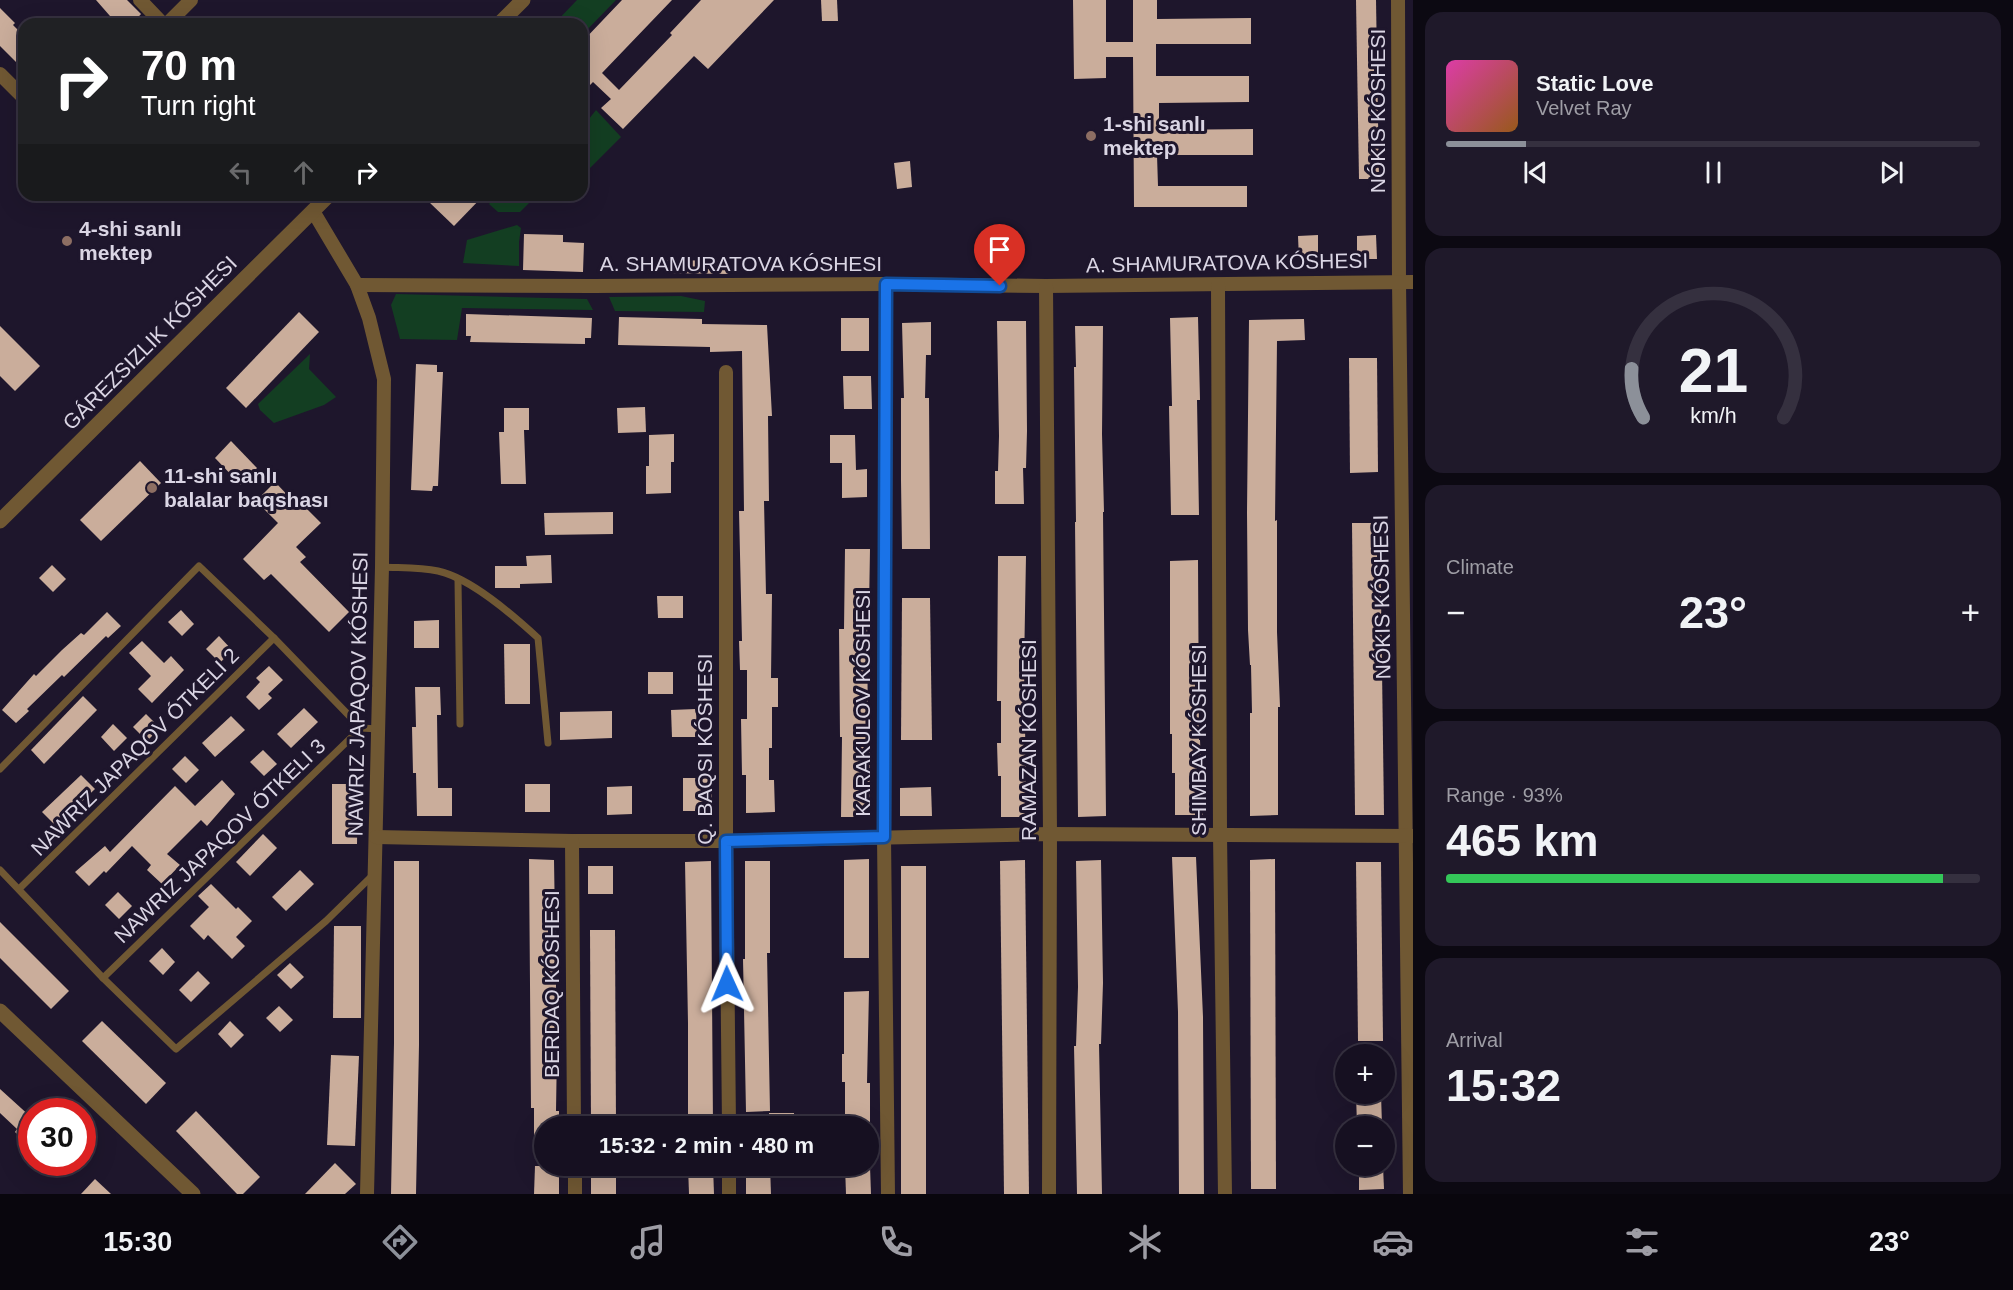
<!DOCTYPE html>
<meta charset="utf-8">
<style>
:root{--surface:#161021;--page:#1f192a;--text:#f1f3f6;--muted:#9e9da5;--line:#35303f;--accent:#8c9099}
body{margin:0;font-family:Arial,sans-serif;background:var(--page);color:var(--text);height:100vh;display:flex;flex-direction:column;font-size:22px;white-space:nowrap}
*{box-sizing:border-box;margin:0}
p{font-size:20px;color:var(--muted)}
.icon{flex:none;width:33px;height:33px;fill:none;stroke:currentColor;stroke-width:2;stroke-linecap:round;stroke-linejoin:round}
.map{position:relative;flex:1;overflow:hidden}
.panel{display:flex;flex-direction:column;gap:12px;padding:12px;background:#0c0912;width:600px}
.panel>*{flex:none}
.hud{position:absolute;left:18px;top:18px;width:570px;height:183px;border-radius:18px;box-shadow:0 6px 24px #0002,0 0 0 2px var(--line);background:#202124;color:#fff;overflow:hidden}
.controls{position:absolute;left:1335px;top:1044px;display:grid;gap:12px}
.controls a{display:grid;place-items:center;width:60px;height:60px;border-radius:50%;background:var(--surface);box-shadow:0 6px 24px #0002,0 0 0 2px var(--line);font-size:30px}
.speed{position:absolute;left:18px;top:1098px;display:flex;gap:12px;font-size:30px;font-weight:700;text-align:center}
.speed>*{display:grid;place-content:center;width:78px;height:78px;border-radius:50%;background:var(--surface);box-shadow:0 6px 24px #0002,0 0 0 2px var(--line);line-height:1}
.speed .limit{border:9px solid #d22;background:#fff;color:#111}
.pin{position:absolute;display:grid;place-items:center;width:51px;height:51px;color:#fff;margin:-62px -26px;border-radius:50% 50% 50% 0;rotate:-45deg;box-shadow:0 0 6px #0007}
.pin .icon{rotate:45deg}
.me{position:absolute;width:66px;margin:-33px;rotate:359deg;stroke-linejoin:round;filter:drop-shadow(0 0 4px #0008)}
.turn{display:flex;align-items:center;gap:21px;height:126px;padding:0 24px;font-size:27px}
.turn .icon{width:78px;height:78px;stroke-width:2.5}
.turn b{display:block;font-size:42px;line-height:51px}
.lanes{display:flex;align-items:center;height:57px;padding:0 24px;background:#0003;justify-content:center;gap:30px;direction:ltr}
.lanes .off{opacity:.35}
.big{font-size:45px;font-weight:700;line-height:1.1}
.panel .widget{flex:1;display:flex;flex-direction:column;justify-content:center;gap:9px;min-width:0;padding:0 21px;border-radius:18px;background:var(--page)}
.panel .dial{align-items:center;gap:0}
.dial svg{height:156px;overflow:visible;fill:none;stroke:var(--line);stroke-width:7;stroke-linecap:round;text-anchor:middle}
.dial text{fill:var(--text);stroke:none}
.song{display:flex;align-items:center;gap:18px}
.cover{width:72px;height:72px;border-radius:9px;background:linear-gradient(135deg,hsl(320 70% 55%),hsl(30 70% 35%))}
.played{height:6px;border-radius:3px;background:linear-gradient(90deg,var(--accent) 15%,var(--line) 15%)}
.keys{display:flex;justify-content:space-around;direction:ltr}
.heat{display:flex;justify-content:space-between;align-items:center;font-size:33px;direction:ltr}
.charge{height:9px;border-radius:4px;background:linear-gradient(90deg,#34c759 93%,var(--line) 0)}
.trip{position:absolute;left:534px;top:1116px;width:345px;height:60px;border-radius:30px;background:var(--surface);box-shadow:0 6px 24px #0002,0 0 0 2px var(--line);font-weight:700;line-height:60px;text-align:center}
.tabs{display:flex;height:96px;justify-content:space-around;align-items:center;background:#09060d;color:var(--muted)}
.tabs .icon{width:42px;height:42px}
.tabs .selected{color:var(--accent)}
.tabs b{font-size:27px;color:var(--text)}
main{display:flex;flex:1;min-height:0}
.map>svg:first-child{display:block}
.green{fill:#133e22}
.building{fill:#caad9b}
.lines{fill:none;stroke-linecap:round;stroke-linejoin:round}
.service{stroke:#705833;stroke-width:7}
.minor{stroke:#705833;stroke-width:14}
.tertiary{stroke:#705833;stroke-width:15}
.route-casing{stroke:#114b97;stroke-width:15}
.route{stroke:#1a73e8;stroke-width:10}
.education-dot{fill:#8d6e63;stroke:#1e162c;stroke-width:2}
.labels{text-anchor:middle;stroke-width:6;stroke-linejoin:round;paint-order:stroke}
.street-label{font-size:21px;fill:#dad5e4;stroke:#1e162c}
.poi-label{font-size:21px;font-weight:bold;fill:#dad5e4;stroke:#1e162c;text-anchor:start}
</style>
<main>
<div class="map">
<svg width="1413" height="1194" viewBox="0 0 1413 1194">
<rect width="100%" height="100%" fill="#1e162c"/>
<!-- green -->
<g class="green">
<polygon points="577,0 616,0 582,35 582,24 554,24"/>
<polygon points="596,110 621,137 582,176 582,128"/>
<polygon points="498,195 537,195 520,212 498,212 489,204"/>
<polygon points="517,225 521,228 519,242 519,266 463,263 467,240"/>
<polygon points="396,294 587,299 593,310 462,308 457,340 400,339 391,305"/>
<polygon points="681,296 705,301 704,312 615,311 609,297"/>
<polygon points="310,354 309,369 336,397 324,405 274,423 260,410 258,404"/>
</g>
<!-- building -->
<g class="building">
<polygon points="96,0 127,0 141,14 132,24 117,24"/>
<polygon points="622,0 672,0 602,73 619,90 672,35 670,33 701,0 774,0 708,69 694,56 623,129 601,108 611,99 593,82 582,93 582,42"/>
<polygon points="821,0 837,0 838,21 822,21"/>
<polygon points="1073,0 1106,0 1106,42 1133,42 1133,0 1157,0 1157,19 1251,18 1251,44 1156,44 1156,76 1249,76 1249,102 1159,103 1159,130 1253,129 1253,155 1157,155 1158,186 1247,186 1247,207 1134,207 1133,57 1106,57 1106,78 1074,79"/>
<polygon points="1356,0 1376,0 1379,179 1359,179"/>
<polygon points="0,8 15,23 13,25 24,36 24,70 0,46"/>
<polygon points="910,161 912,187 897,189 894,163"/>
<polygon points="435,195 484,195 454,226 429,202"/>
<polygon points="524,234 563,235 563,242 584,243 583,272 523,270"/>
<polygon points="1318,235 1318,259 1299,260 1298,236"/>
<polygon points="1376,235 1377,259 1357,259 1357,236"/>
<polygon points="667,260 729,261 729,274 666,273"/>
<polygon points="299,312 319,332 246,408 226,388"/>
<polygon points="466,314 592,318 591,338 585,338 585,344 470,342 471,336 466,336"/>
<polygon points="619,317 702,319 702,324 767,325 772,416 768,416 769,501 764,501 766,594 772,594 771,678 778,678 778,707 772,707 772,748 769,748 769,780 774,780 775,812 746,813 746,775 742,775 741,719 747,719 747,670 740,670 739,641 742,641 739,511 744,511 742,351 710,352 710,347 618,345"/>
<polygon points="1198,317 1200,400 1197,400 1199,515 1171,515 1169,406 1172,406 1170,318"/>
<rect x="841" y="318" width="28" height="33"/>
<polygon points="1304,319 1305,340 1277,341 1275,521 1277,520 1277,632 1280,707 1278,707 1278,815 1250,816 1250,713 1252,713 1251,665 1250,665 1248,630 1247,513 1249,320"/>
<polygon points="997,321 1026,321 1027,431 1026,468 1023,468 1024,504 995,504 995,471 998,471 999,436"/>
<polygon points="931,322 931,355 926,355 925,398 929,398 930,549 902,549 901,480 901,398 904,398 902,323"/>
<polygon points="0,326 40,366 15,391 0,376"/>
<polygon points="1075,326 1103,326 1102,434 1104,512 1103,512 1106,816 1078,817 1075,522 1076,522 1074,367 1076,367"/>
<polygon points="1349,358 1377,358 1378,472 1350,473"/>
<polygon points="416,364 437,365 437,372 443,372 438,486 433,486 432,491 411,490"/>
<polygon points="843,376 871,376 872,409 844,409"/>
<polygon points="645,407 646,432 618,433 617,408"/>
<polygon points="504,408 529,408 529,430 524,430 526,484 501,484 499,432 504,432"/>
<polygon points="674,434 674,462 671,462 671,493 646,494 646,466 649,466 649,435"/>
<polygon points="830,435 855,435 856,470 867,469 867,497 842,498 842,463 830,463"/>
<polygon points="231,441 257,468 241,485 215,458"/>
<polygon points="140,461 161,483 101,541 80,520"/>
<polygon points="275,482 297,505 300,502 321,523 296,547 306,557 300,562 349,612 329,632 271,574 264,580 243,559 278,523 256,501"/>
<polygon points="613,512 613,534 545,535 544,513"/>
<polygon points="1352,523 1380,523 1384,815 1355,815"/>
<polygon points="845,549 870,549 869,609 867,609 868,744 870,744 869,817 841,817 842,737 840,737 839,629 844,629"/>
<polygon points="551,555 552,583 520,584 520,588 495,588 495,566 527,566 526,556"/>
<polygon points="998,556 1026,556 1024,668 1026,784 1029,784 1029,817 1001,817 1001,776 998,776 997,743 1001,743 1001,701 997,701"/>
<polygon points="1198,560 1199,740 1200,740 1203,815 1175,815 1175,773 1172,773 1172,734 1170,734 1170,561"/>
<polygon points="52,565 66,579 53,592 39,578"/>
<polygon points="657,596 683,596 683,618 658,618"/>
<polygon points="902,598 930,598 932,740 901,740"/>
<polygon points="181,610 194,624 182,636 168,622"/>
<polygon points="107,612 121,626 108,638 106,636 64,677 62,675 27,709 29,711 16,723 2,710 34,674 36,676 62,650 81,633 84,635"/>
<polygon points="439,620 439,648 414,648 414,621"/>
<polygon points="219,636 232,650 220,663 206,649"/>
<polygon points="142,641 164,663 171,656 184,670 152,703 138,689 151,676 129,653"/>
<polygon points="504,644 530,644 530,704 505,704"/>
<polygon points="269,666 283,680 268,694 272,698 259,710 246,697 260,682 256,678"/>
<rect x="648" y="672" width="25" height="22"/>
<polygon points="415,687 440,687 441,715 437,715 438,788 452,788 452,816 417,816 416,773 413,773 412,727 416,727"/>
<polygon points="83,696 97,710 44,764 31,750"/>
<polygon points="304,708 318,722 291,748 277,734"/>
<polygon points="696,709 697,737 672,737 671,710"/>
<polygon points="612,711 612,738 560,740 560,712"/>
<polygon points="146,714 160,728 147,741 133,727"/>
<polygon points="231,716 245,730 215,757 202,743"/>
<polygon points="113,724 127,738 114,751 101,737"/>
<polygon points="263,750 277,764 264,776 250,762"/>
<polygon points="185,756 199,770 186,783 172,769"/>
<polygon points="81,775 95,789 56,826 42,812"/>
<polygon points="683,778 711,778 712,811 683,811"/>
<polygon points="222,780 235,794 207,826 201,820 167,854 180,865 162,884 147,870 151,865 132,846 106,873 104,871 89,886 75,872 105,846 110,852 175,786 195,806"/>
<polygon points="332,784 358,784 357,844 332,844"/>
<rect x="525" y="784" width="25" height="28"/>
<polygon points="632,786 632,814 607,815 607,787"/>
<polygon points="931,787 932,816 900,816 900,788"/>
<polygon points="263,834 277,848 250,876 236,862"/>
<polygon points="1172,857 1196,857 1203,1017 1204,1194 1179,1194 1178,1012"/>
<polygon points="529,859 554,860 556,985 555,1048 557,1048 556,1111 559,1111 559,1126 544,1126 544,1139 534,1139 534,1108 531,1108"/>
<polygon points="869,859 869,958 844,958 844,860"/>
<polygon points="1275,859 1276,1189 1251,1189 1250,860"/>
<polygon points="1025,860 1029,1194 1004,1194 1000,861"/>
<polygon points="1101,860 1103,983 1101,1044 1099,1044 1102,1194 1077,1194 1074,1046 1076,1046 1078,987 1076,861"/>
<polygon points="394,861 419,861 419,1045 416,1194 391,1194 394,1043"/>
<polygon points="711,861 713,1126 688,1126 688,1023 685,862"/>
<polygon points="745,861 770,861 770,953 767,953 770,1111 746,1112 743,959 745,959"/>
<polygon points="1356,862 1381,862 1383,1041 1358,1041"/>
<rect x="588" y="866" width="25" height="28"/>
<rect x="901" y="866" width="25" height="328"/>
<polygon points="300,870 314,884 286,911 272,897"/>
<polygon points="211,884 236,909 238,907 252,921 236,937 245,946 232,959 208,935 204,940 190,926 209,907 198,896"/>
<polygon points="118,892 132,906 119,919 105,905"/>
<polygon points="0,922 69,991 51,1009 0,958"/>
<polygon points="334,926 361,926 361,1018 333,1018"/>
<polygon points="590,930 615,930 616,1126 591,1126"/>
<polygon points="162,948 175,962 163,975 149,961"/>
<polygon points="290,963 304,977 291,989 277,975"/>
<polygon points="198,971 210,983 191,1002 179,990"/>
<polygon points="869,991 867,1083 870,1083 870,1126 845,1126 845,1082 842,1082 842,1054 844,1054 844,992"/>
<polygon points="279,1006 293,1020 280,1032 266,1018"/>
<polygon points="102,1021 166,1083 146,1104 82,1041"/>
<polygon points="230,1021 244,1035 231,1048 218,1034"/>
<polygon points="331,1055 359,1056 355,1146 327,1145"/>
<polygon points="0,1089 32,1118 32,1135 25,1142 15,1132 17,1129 0,1113"/>
<polygon points="1356,1094 1381,1094 1382,1126 1357,1126"/>
<polygon points="196,1111 260,1177 243,1194 237,1194 176,1131"/>
<rect x="769" y="1113" width="25" height="13"/>
<polygon points="335,1163 356,1184 345,1194 305,1194"/>
<polygon points="535,1166 559,1166 559,1194 534,1194"/>
<rect x="591" y="1166" width="25" height="28"/>
<polygon points="688,1166 713,1166 714,1194 689,1194"/>
<polygon points="746,1166 770,1166 771,1194 746,1194"/>
<polygon points="845,1166 870,1166 871,1194 846,1194"/>
<polygon points="1359,1166 1383,1166 1384,1189 1359,1190"/>
<polygon points="95,1179 111,1194 81,1194"/>
</g>
<g class="lines">
<!-- service -->
<g class="service">
<path d="M382,567C400,568 420,567 438,571C471,578 514,616 538,638L548,743"/>
<polyline points="458,580 460,724"/>
<polyline points="0,769 199,566 274,638 361,728 378,729"/>
<polyline points="0,870 103,978 176,1049 326,921 373,875"/>
<polyline points="19,889 274,638"/>
<polyline points="103,978 361,728"/>
</g>
<!-- minor -->
<g class="minor">
<polyline points="140,0 163,24"/>
<polyline points="1398,0 1399,282 1410,1194"/>
<polyline points="167,24 191,0"/>
<polyline points="0,74 24,98"/>
<polyline points="313,211 357,285 369,318 384,379 382,567 367,1194"/>
<polyline points="886,284 884,837 888,1194"/>
<polyline points="357,285 594,286 886,284 1046,286 1413,282"/>
<polyline points="1218,285 1220,835 1225,1194"/>
<polyline points="1046,286 1050,834 1049,1194"/>
<polyline points="726,372 726,841 729,1126"/>
<polyline points="376,837 572,841 726,841 1050,834 1413,836"/>
<polyline points="572,841 574,1126"/>
<polyline points="575,1166 575,1194"/>
<polyline points="729,1166 729,1194"/>
</g>
<!-- tertiary -->
<g class="tertiary">
<polyline points="499,24 523,0"/>
<polyline points="0,521 329,195"/>
<polyline points="0,1011 193,1194"/>
</g>
</g>
<g class="lines">
<!-- route casing -->
<g class="route-casing">
<polyline id="route" points="727,984 726,841 884,837 886,284 1000,286"/>
</g>
<!-- route -->
<use href="#route" class="route"/>
</g>
<!-- markers -->
<g class="education-dot">
<circle cx="1091" cy="136" r="6"/>
<circle cx="67" cy="241" r="6"/>
<circle cx="152" cy="488" r="6"/>
</g>
<g class="labels">
<!-- street labels -->
<g class="street-label">
<text transform="translate(1378 111) rotate(-90)" y="7">NÓKIS KÓSHESI</text>
<text transform="translate(1227 263) rotate(-1)" y="7">A. SHAMURATOVA KÓSHESI</text>
<text x="741" y="271">A. SHAMURATOVA KÓSHESI</text>
<text transform="translate(150 343) rotate(-45)" y="7">GÁREZSIZLIK KÓSHESI</text>
<text transform="translate(1382 597) rotate(-91)" y="7">NÓKIS KÓSHESI</text>
<text transform="translate(358 694) rotate(-89)" y="7">NAWRIZ JAPAQOV KÓSHESI</text>
<text transform="translate(863 703) rotate(-90)" y="7">KARAKULOV KÓSHESI</text>
<text transform="translate(1029 740) rotate(-90)" y="7">RAMAZAN KÓSHESI</text>
<text transform="translate(1199 740) rotate(-90)" y="7">SHIMBAY KÓSHESI</text>
<text transform="translate(705 749) rotate(-90)" y="7">Q. BAQSI KÓSHESI</text>
<text transform="translate(135 752) rotate(-45)" y="7">NAWRIZ JAPAQOV ÓTKELI 2</text>
<text transform="translate(220 841) rotate(-44)" y="7">NAWRIZ JAPAQOV ÓTKELI 3</text>
<text transform="translate(552 984) rotate(-90)" y="7">BERDAQ KÓSHESI</text>
</g>
<!-- poi labels -->
<g class="poi-label">
<text x="1103" y="131">1-shi sanlı<tspan x="1103" dy="24">mektep</tspan></text>
<text x="79" y="236">4-shi sanlı<tspan x="79" dy="24">mektep</tspan></text>
<text x="164" y="483">11-shi sanlı<tspan x="164" dy="24">balalar baqshası</tspan></text>
</g>
</g>
</svg>
<div class="controls">
<a>+</a>
<a>−</a>
</div>
<div class="speed"><div class="limit">30</div></div>
<div class="pin" style="left:1000px;top:286px;background:#d93025"><svg class="icon" aria-label="arrive" viewBox="0 0 24 24"><path d="M6 21V4h12l-3 4 3 4H6"/></svg></div>
<svg class="me" style="left:727px;top:984px" viewBox="-20 -20 40 40"><path d="M0-17L14 15 0 8-14 15z" fill="#1a73e8" stroke="#fff" stroke-width="4"/></svg>
<div class="trip">15:32 · 2 min · 480 m</div>
<div class="hud">
<div class="turn"><svg class="icon" aria-label="right" viewBox="0 0 24 24"><path d="M7 20v-9h11M14 6l5 5-5 5"/></svg><div><b>70 m</b>Turn right</div></div>
<div class="lanes"><svg class="icon off" aria-label="left" viewBox="0 0 24 24"><path d="M17 20v-9H6M10 6l-5 5 5 5"/></svg><svg class="icon off" aria-label="ahead" viewBox="0 0 24 24"><path d="M12 20V5M6 11l6-6 6 6"/></svg><svg class="icon" aria-label="right" viewBox="0 0 24 24"><path d="M7 20v-9h11M14 6l5 5-5 5"/></svg></div>
</div>
</div>
<section class="panel">
<div class="widget">
<div class="song"><i class="cover"></i><div><b>Static Love</b><p>Velvet Ray</p></div></div>
<div class="played"></div>
<div class="keys"><svg class="icon" aria-label="previous" viewBox="0 0 24 24"><path d="M18 5L8 12l10 7zM5 5v14"/></svg><svg class="icon" aria-label="pause" viewBox="0 0 24 24"><path d="M8 5v14M16 5v14"/></svg><svg class="icon" aria-label="next" viewBox="0 0 24 24"><path d="M6 5l10 7-10 7zM19 5v14"/></svg></div>
</div>
<div class="widget dial"><svg viewBox="0 0 100 80">
<path d="M14 69A42 42 0 1 1 86 69"/>
<path d="M14 69A42 42 0 0 1 8 44" stroke="#8c9099"/>
<text x="50" y="56" font-size="32" font-weight="700">21</text>
<text x="50" y="72" font-size="11">km/h</text>
</svg></div>
<div class="widget"><p>Climate</p>
<div class="heat"><a>−</a><b class="big">23°</b><a>+</a></div>
</div>
<div class="widget"><p>Range · 93%</p><b class="big">465 km</b><div class="charge"></div></div>
<div class="widget"><p>Arrival</p><b class="big">15:32</b></div>
</section>
</main>
<nav class="tabs">
<b>15:30</b>
<svg class="icon selected" aria-label="directions" viewBox="0 0 24 24"><path d="M12 3l9 9-9 9-9-9zM9 14v-3h6M13 9l2 2-2 2"/></svg>
<svg class="icon" aria-label="music" viewBox="0 0 24 24"><path d="M9 18V5l10-2v13"/><circle cx="6" cy="18" r="3"/><circle cx="16" cy="16" r="3"/></svg>
<svg class="icon" aria-label="phone" viewBox="0 0 24 24"><path d="M5 4h4l2 5-3 2q2 4 5 5l2-3 5 2v4C11 20 4 13 5 4z"/></svg>
<svg class="icon" aria-label="climate" viewBox="0 0 24 24"><path d="M12 3v18M4 7l16 10M4 17L20 7"/></svg>
<svg class="icon" aria-label="car" viewBox="0 0 24 24"><path d="M5 17H2v-5l4-1 3-4h7l3 4 3 1v5h-3M9 17h6M6 11h13"/><circle cx="7" cy="17" r="2"/><circle cx="17" cy="17" r="2"/></svg>
<svg class="icon" aria-label="filters" viewBox="0 0 24 24"><path d="M4 7h16M4 17h16"/><circle cx="9" cy="7" r="2"/><circle cx="15" cy="17" r="2"/></svg>
<b>23°</b>
</nav>
